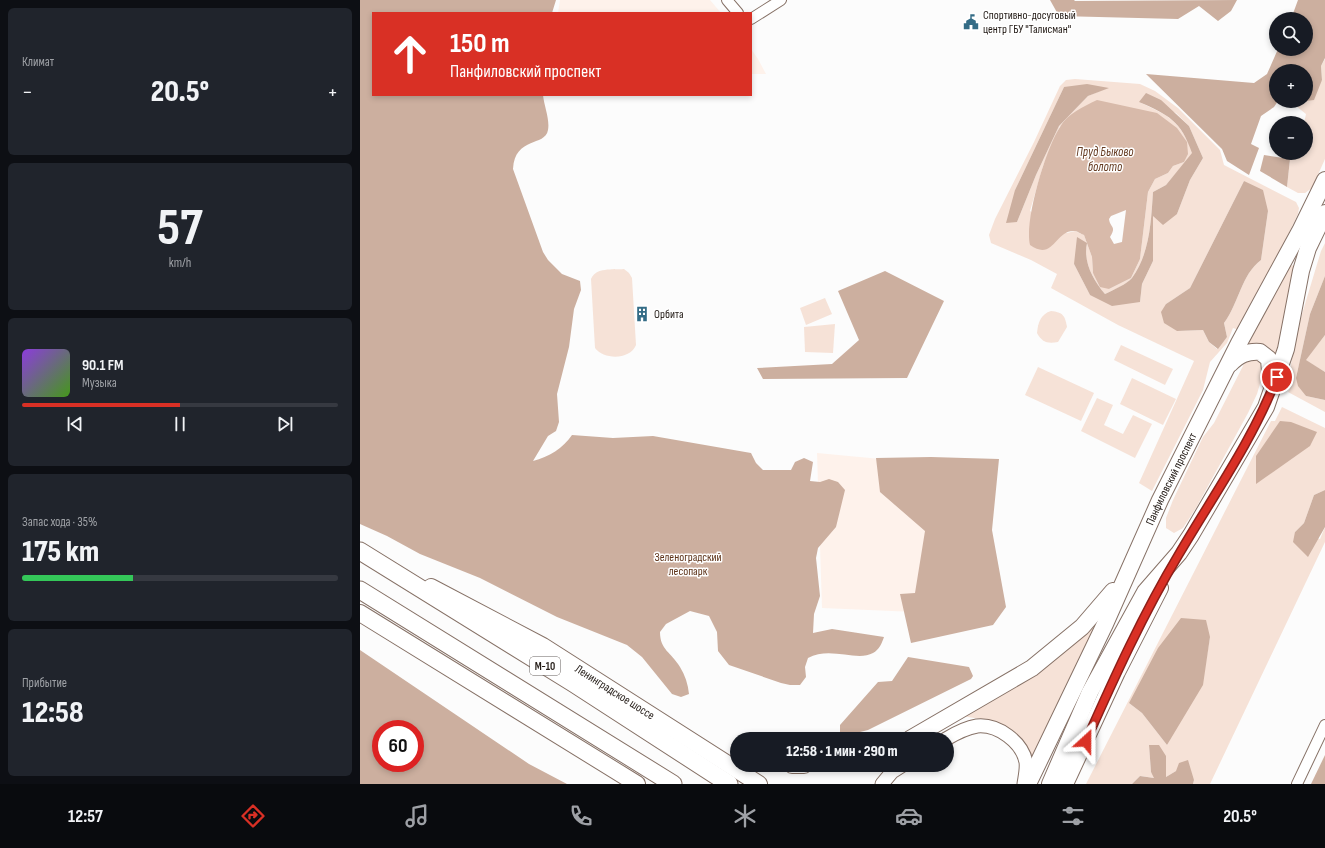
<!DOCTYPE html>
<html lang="ru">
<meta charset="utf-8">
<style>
:root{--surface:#171b24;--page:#20242c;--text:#f1f3f6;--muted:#9ea1a6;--line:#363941;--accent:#d93025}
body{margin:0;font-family:"Sofia Sans Condensed",sans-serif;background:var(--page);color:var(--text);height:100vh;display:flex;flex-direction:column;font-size:15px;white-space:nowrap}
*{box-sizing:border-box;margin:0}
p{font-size:13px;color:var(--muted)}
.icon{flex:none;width:22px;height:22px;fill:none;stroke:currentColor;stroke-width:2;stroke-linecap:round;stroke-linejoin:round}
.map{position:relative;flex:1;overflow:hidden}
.side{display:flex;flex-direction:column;gap:8px;padding:8px;background:#0d0f14;width:360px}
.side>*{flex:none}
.top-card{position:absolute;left:12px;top:12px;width:380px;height:84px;border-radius:0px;box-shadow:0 2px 6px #0003;background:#d93025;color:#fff;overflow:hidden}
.buttons{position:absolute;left:909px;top:12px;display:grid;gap:8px}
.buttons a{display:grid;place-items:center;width:44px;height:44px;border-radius:50%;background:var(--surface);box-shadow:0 2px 6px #0003;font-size:20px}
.speed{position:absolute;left:12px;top:720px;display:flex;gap:8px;font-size:20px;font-weight:700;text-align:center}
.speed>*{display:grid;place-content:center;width:52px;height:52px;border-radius:50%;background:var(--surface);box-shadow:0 2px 6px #0003;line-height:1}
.speed .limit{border:6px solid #d22;background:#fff;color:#111}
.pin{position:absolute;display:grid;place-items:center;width:34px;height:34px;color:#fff;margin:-17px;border:2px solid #fff;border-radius:50%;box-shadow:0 1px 4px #0007}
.me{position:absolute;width:44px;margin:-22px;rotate:24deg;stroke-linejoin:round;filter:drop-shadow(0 0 3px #0008)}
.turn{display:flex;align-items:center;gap:14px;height:84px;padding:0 12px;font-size:18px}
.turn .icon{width:52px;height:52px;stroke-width:2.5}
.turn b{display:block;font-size:28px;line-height:34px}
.big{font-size:30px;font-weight:800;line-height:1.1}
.side .widget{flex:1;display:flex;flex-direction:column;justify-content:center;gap:6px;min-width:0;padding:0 14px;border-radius:6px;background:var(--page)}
.side .dial{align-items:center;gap:0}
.dial b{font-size:52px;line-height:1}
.song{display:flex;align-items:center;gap:12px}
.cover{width:48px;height:48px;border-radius:6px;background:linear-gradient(135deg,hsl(270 70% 55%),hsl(100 70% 35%))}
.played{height:4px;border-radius:2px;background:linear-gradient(90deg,var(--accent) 50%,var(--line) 50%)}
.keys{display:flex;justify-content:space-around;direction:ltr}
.heat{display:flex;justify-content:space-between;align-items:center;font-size:22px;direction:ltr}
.charge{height:6px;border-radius:3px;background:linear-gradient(90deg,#34c759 35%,var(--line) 0)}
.trip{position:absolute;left:370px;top:732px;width:224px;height:40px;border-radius:20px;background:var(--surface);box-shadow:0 2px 6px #0003;font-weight:800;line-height:40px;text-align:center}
.tab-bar{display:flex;height:64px;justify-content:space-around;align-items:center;background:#090b0e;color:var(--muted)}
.tab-bar .icon{width:28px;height:28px}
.tab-bar .on{color:var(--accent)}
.tab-bar b{font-size:18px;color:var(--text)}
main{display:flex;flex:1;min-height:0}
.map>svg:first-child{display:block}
.built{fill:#fef2eb}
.green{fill:#f6e2d7;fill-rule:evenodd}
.forest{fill:#ccaf9f;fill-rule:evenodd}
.water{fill:#d8baaa;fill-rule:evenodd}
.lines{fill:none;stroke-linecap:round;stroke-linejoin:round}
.minor-casing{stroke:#867166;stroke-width:12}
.tertiary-casing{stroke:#867166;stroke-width:15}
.primary-casing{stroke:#867166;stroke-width:18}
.trunk-casing{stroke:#867166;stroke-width:19}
.minor{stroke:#fff;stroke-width:10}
.tertiary{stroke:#fff;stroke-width:13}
.primary{stroke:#fff;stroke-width:16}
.trunk{stroke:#fff;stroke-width:17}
.route-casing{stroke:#8d1f18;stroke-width:10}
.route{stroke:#d93025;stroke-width:7}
.labels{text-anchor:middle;stroke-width:3;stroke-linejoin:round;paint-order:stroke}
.shield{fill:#fff;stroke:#655f5c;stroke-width:1}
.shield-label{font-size:11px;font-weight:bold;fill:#231b16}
.poi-label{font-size:12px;fill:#231b16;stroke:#fff;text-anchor:start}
.street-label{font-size:12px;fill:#231b16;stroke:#fff}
.park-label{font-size:12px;fill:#5e341a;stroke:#fff}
.water-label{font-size:13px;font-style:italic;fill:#643a20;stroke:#fff}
</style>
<main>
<section class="side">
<div class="widget"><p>Климат</p>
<div class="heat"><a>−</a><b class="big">20.5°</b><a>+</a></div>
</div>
<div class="widget dial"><b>57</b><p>km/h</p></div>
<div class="widget">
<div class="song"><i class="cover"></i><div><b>90.1 FM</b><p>Музыка</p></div></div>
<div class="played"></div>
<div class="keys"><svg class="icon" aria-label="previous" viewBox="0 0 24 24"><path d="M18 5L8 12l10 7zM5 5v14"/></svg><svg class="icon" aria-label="pause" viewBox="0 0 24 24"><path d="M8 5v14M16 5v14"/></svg><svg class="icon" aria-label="next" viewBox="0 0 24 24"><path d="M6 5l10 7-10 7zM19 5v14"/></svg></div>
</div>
<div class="widget"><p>Запас хода · 35%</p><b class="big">175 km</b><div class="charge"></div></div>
<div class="widget"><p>Прибытие</p><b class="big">12:58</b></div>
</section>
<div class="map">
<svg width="965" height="784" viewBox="0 0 965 784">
<rect width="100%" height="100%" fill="#fcfcfc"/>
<!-- built -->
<g class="built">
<polygon points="200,0 350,0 361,13 198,13"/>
<polygon points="391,49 398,59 406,74 391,74"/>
<polygon points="457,453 627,469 625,615 462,608"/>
</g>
<!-- green -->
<g class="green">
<polygon points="965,59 965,159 952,188 945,193 938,193 927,187 930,159 923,158 928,153 946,153 946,123 944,123 946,114 931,102 946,101 962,80 961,66"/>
<path d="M715,79L780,84L795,91L818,108L860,150L864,165L936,202L939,208L938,214L882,331L873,328L867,343L850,362L843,390L792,491L779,483L834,361L758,325L691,288L697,274L671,260L631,243L629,235L635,219L674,142L700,86L706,80ZM704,87L747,88L728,96L699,126L676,175L657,222L655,190ZM779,102L816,113L829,126L843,158L830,180L817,214L793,216V261L782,284L780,302L730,295L714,264L727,243C723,262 733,280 745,294C753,290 766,285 772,278C790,253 791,222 793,192L806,185L833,153C820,121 810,116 779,102ZM700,126L824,162L813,166L808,173L795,179L788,192L780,259L771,278L749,289L733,273L732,257L724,235L715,231L707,233L670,211L683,166ZM884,181L908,211L901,260C881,275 879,303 864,323L867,337L857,349L849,342L843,330L817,331L806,304L830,288Z"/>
<polygon points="965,243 965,276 950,314 936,378 946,396 965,400 965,412 928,392 933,383 928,379 939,324 961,251"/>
<path d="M934,265L936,268L916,358C907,341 903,344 885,346L930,266Z"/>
<path d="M264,269L269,273L272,278L276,345C270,360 244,360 235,348L231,279C236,267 252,270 264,269Z"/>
<polygon points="465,298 472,314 446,325 440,308"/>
<path d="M691,311C703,312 705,316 707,327L698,342C687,344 682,342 677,333C678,322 681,314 691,311Z"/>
<polygon points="475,324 473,353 445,352 444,327"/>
<polygon points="965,335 965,372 945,360"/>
<polygon points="761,345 813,369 805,385 754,360"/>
<polygon points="893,357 903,362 904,370 897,394 888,413 836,508 823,528 814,533 806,528 806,518 813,500 843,437 854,423 886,360"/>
<polygon points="678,367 734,393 721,421 665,395"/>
<polygon points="772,378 816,399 803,425 760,404"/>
<polygon points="737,398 753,405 744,425 763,434 773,415 792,424 775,458 721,431"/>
<path d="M922,407L965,428V490L954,495L944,523L935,532L960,539L965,527V542L850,784H833L834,780L816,771L806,777L789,745L791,772L795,778L780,776L772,784H726L911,421H915ZM850,637L846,661L807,745L782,713L769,703Z"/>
<polygon points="735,623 731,641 674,761 656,736 632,721 602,716"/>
</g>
<!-- forest -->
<g class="forest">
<path d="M0,0H196L192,13H13V95H183C184,106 190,119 188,130C185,147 155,136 153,169L183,252L188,260L202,274L220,281L221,290L214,309L209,347L197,394L199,422L196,431L188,436L173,461C189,457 203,448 212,435L253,438L293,436L391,453L396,463L403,470H431L435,462L444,458L453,462L450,481L460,482L469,479L478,482L485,490L476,527L458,548L456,558L460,596L454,614L453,633L472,629L524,637C522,643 519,650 513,653C497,662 470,646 448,658L445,667L446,677L440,685H430L421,683L369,665L358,651L357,632L349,616L330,611L306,624L300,632C300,650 311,652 320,667C325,675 328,684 329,694L321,697L312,694L282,657L267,645L197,617L120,578L60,554L27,536L0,524Z"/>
<polygon points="690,0 714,0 715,1 877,0 871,11 858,21 839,6 818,19 699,16"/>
<polygon points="938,0 965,0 965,58 961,66 962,80 954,100 946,101 946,71 916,71 916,101 918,101 914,107 901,116 891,144 899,148 889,175 867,161 862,149 786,74 894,83 907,74 918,49 946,49 946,19 931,19"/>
<polygon points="727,84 749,88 728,96 699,126 676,175 657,222 646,223 655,190 704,87"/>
<path d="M786,93L801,100L829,126L843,158L830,180L817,214L803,225L793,216V261L782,284L780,302L752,306L730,295L714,264L717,237L727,243C723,262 733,280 745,294C753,290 767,284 772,278C790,253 791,222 793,192L806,185L832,153C821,121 809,115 779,102Z"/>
<polygon points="904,155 930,159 927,187 900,171"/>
<path d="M884,181L903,190L908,211L901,260C881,275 879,303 864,323L867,337L858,349L849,342L843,330L817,331L804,323L801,312L806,304L830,288Z"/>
<polygon points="525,271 584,301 547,378 403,379 397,368 472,364 499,340 478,291"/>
<polygon points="965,276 965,335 946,360 965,372 965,400 946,396 938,386 936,378 950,314"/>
<polygon points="920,421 931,422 957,432 950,446 896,484 896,456"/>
<polygon points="571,457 639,459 632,530 646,607 633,625 551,643 540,594 555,593 565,531 520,492 516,458"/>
<polygon points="965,490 965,527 948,557 933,542 935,532 944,523 954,495"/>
<polygon points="821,618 846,620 850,637 843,685 807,745 782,713 769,703 798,648"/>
<path d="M0,650L169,764L207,784H0ZM21,729H55V763H21Z"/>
<polygon points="548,657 609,667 613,676 611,679 508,730 480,737 480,725 518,682 532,681"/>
<polygon points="789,745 799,745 806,756 806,777 816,771 819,763 828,760 834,780 833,784 772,784 780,776 794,778 791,772"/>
<polygon points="965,755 965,784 951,784"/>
</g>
<!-- water -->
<path class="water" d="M737,100L797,113L817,128L827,142L828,154L824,162L813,166L808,173L795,179L788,192L780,259L771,278L749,289L740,287L733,273L732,257L724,235C721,234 717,231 715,231C695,229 694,262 670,245C664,221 686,148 700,127C708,113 723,107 737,100ZM766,210L762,242L754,244L750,237C757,226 750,228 749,219L751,216Z"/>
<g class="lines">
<!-- minor casing -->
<g class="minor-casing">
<g id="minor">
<polyline points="367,0 378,13"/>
<polyline points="391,19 421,0"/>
<polyline points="937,784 965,725"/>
</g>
</g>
<!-- tertiary casing -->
<g class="tertiary-casing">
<g id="tertiary">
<path d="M586,739C596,733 605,728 617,726C638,724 662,742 666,762C667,769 665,777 664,784"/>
<polyline points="522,784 532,772 543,765"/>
</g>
</g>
<!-- primary casing -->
<g class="primary-casing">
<g id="primary">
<path d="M870,364C879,355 887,351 900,352L909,359L911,384"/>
<path id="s1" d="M71,587L183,646L399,784"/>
<polyline points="0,613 277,784"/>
<polyline points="550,739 672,668 722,627 753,591"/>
<polyline points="432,765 444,765"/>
<path id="s2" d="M668,784L745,624L800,500L879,343L941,229L965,180"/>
<polyline points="690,784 730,692 785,592 819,553 831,535 906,407 926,349 941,271 948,248 965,213"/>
<polyline points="705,784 757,672 800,588"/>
</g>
</g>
<!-- trunk casing -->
<g class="trunk-casing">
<g id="trunk">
<polyline points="0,551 213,683 369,784"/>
<polyline points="0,590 313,784"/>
</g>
</g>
<!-- minor -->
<use href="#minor" class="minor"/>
<!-- tertiary -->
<use href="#tertiary" class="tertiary"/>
<!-- primary -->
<use href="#primary" class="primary"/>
<!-- trunk -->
<use href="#trunk" class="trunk"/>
</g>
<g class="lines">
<!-- route casing -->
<g class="route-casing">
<path id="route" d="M726,741C754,678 783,614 819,554C853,496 893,440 917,377"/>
</g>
<!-- route -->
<use href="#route" class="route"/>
</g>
<!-- icons -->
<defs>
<g id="civic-bare" transform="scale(1.2)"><path d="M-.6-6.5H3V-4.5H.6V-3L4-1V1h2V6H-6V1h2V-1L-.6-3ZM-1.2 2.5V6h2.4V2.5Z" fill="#346c86" stroke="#fff" stroke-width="2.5" paint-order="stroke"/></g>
<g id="building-bare" transform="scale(1.2)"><path d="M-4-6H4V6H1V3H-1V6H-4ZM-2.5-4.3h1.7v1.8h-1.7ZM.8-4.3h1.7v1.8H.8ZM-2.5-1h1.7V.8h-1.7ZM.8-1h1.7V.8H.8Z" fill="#346c86" stroke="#fff" stroke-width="2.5" paint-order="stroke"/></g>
</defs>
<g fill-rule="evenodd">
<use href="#civic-bare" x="611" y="22"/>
<use href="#building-bare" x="282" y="314"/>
</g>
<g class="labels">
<!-- shield labels -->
<rect class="shield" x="170" y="657" width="30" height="18" rx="3"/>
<g class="shield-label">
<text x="185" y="670">М-10</text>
</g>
<!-- poi labels -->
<g class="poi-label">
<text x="623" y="19">Спортивно-досуговый<tspan x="623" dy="14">центр ГБУ "Талисман"</tspan></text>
<text x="294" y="318">Орбита</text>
</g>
<!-- street labels -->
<g class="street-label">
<text dy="4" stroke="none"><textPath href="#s2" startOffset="337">Панфиловский проспект</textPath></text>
<text dy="4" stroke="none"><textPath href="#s1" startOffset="212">Ленинградское шоссе</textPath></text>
</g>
<!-- park labels -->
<g class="park-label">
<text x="328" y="561">Зеленоградский<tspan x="328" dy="14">лесопарк</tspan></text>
</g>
<!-- water labels -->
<g class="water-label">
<text x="745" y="156">Пруд Быково<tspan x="745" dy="15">болото</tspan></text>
</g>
</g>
</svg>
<div class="buttons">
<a><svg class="icon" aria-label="search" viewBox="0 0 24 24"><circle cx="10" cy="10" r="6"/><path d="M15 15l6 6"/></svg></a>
<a>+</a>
<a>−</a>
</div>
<div class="speed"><div class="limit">60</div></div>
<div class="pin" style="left:917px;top:377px;background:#d93025"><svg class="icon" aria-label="arrive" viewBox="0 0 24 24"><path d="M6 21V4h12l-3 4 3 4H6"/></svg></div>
<svg class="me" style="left:726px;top:741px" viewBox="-20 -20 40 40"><path d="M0-17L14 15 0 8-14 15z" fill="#d93025" stroke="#fff" stroke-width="4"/></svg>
<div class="trip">12:58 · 1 мин · 290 m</div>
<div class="top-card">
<div class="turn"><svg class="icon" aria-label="ahead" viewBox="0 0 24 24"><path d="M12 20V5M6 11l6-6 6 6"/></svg><div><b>150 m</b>Панфиловский проспект</div></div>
</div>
</div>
</main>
<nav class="tab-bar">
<b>12:57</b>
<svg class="icon on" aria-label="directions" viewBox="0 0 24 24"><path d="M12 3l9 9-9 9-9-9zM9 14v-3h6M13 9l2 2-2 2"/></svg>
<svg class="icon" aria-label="music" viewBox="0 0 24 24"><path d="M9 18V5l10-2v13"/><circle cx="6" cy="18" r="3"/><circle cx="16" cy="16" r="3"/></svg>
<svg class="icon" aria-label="phone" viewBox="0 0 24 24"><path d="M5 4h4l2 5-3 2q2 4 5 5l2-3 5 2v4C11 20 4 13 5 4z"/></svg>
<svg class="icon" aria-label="climate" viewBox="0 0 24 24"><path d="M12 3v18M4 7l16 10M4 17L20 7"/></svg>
<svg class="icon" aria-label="car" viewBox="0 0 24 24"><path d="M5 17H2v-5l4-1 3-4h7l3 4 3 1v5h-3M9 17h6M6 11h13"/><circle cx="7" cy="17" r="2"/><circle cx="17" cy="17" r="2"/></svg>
<svg class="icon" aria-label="filters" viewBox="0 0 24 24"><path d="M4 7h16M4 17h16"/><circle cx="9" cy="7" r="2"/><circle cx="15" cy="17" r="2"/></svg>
<b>20.5°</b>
</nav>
